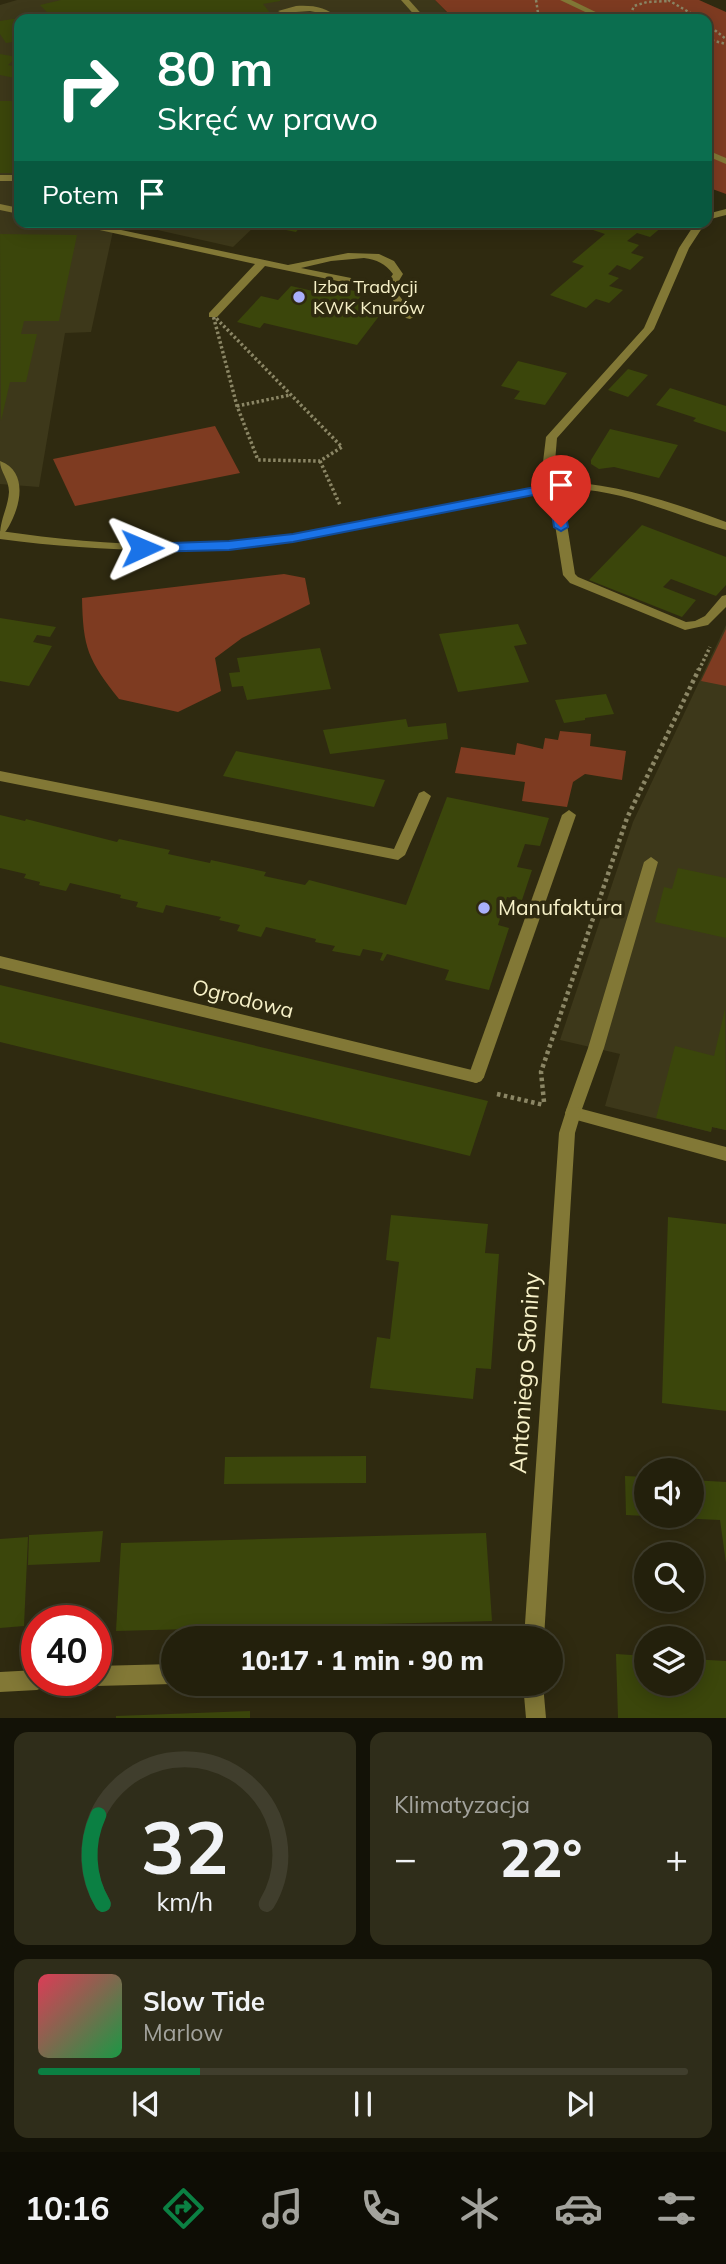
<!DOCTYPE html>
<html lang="pl">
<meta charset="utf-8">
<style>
:root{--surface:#23200c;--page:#2f2d1a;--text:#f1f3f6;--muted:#a3a39d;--line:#403e2d;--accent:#0b8043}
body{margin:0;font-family:Mulish,sans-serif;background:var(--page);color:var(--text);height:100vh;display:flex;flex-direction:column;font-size:26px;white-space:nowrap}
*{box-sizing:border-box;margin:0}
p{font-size:23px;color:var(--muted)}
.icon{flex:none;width:38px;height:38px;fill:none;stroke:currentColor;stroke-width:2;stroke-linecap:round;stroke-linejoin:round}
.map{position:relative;height:1718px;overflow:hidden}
.side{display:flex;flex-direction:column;gap:14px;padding:14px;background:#131207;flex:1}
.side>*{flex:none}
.hud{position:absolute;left:14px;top:14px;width:698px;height:214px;border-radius:14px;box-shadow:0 4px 18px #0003,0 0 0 2px var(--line);background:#0b6e4f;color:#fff;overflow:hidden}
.buttons{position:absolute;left:634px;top:1458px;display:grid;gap:14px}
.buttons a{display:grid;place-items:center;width:70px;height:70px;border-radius:50%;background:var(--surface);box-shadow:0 4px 18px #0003,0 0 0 2px var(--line);font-size:35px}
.speed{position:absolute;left:21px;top:1605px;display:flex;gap:14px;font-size:35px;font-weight:700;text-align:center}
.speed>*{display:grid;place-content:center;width:91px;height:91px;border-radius:50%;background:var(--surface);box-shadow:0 4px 18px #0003,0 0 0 2px var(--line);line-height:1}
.speed .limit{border:10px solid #d22;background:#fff;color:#111}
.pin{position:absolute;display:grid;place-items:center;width:60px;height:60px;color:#fff;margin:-72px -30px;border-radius:50% 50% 50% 0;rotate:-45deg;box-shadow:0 0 7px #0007}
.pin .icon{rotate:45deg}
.me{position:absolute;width:77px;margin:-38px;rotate:89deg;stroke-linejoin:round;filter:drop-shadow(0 0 5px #0008)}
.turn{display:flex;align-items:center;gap:24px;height:147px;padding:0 28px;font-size:32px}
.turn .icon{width:91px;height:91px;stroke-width:2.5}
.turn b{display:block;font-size:49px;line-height:60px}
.then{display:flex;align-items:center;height:66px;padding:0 28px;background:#0003;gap:14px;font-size:26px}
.big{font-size:52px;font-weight:800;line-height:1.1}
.side .tile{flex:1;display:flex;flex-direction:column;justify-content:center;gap:10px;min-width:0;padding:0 24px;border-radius:14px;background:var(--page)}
.side .dial{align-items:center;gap:0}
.dial svg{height:182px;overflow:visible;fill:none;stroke:var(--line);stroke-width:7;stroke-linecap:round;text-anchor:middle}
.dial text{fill:var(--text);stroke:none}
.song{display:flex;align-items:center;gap:21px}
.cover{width:84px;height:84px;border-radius:10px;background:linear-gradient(135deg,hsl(350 70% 55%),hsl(140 70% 35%))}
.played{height:7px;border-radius:4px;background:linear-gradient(90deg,var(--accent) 25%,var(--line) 25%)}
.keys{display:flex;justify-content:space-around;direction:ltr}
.heat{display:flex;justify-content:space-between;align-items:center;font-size:38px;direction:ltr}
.side .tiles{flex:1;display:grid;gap:14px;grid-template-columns:1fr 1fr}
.tile:last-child{grid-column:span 2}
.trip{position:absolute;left:161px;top:1626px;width:402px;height:70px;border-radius:35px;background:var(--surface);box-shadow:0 4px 18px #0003,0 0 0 2px var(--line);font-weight:800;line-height:70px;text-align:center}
.menu{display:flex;height:112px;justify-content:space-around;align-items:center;background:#0e0d05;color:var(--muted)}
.menu .icon{width:49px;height:49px}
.menu .active{color:var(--accent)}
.menu b{font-size:32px;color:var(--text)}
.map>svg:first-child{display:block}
.built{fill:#3d381a}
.green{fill:#7e3b21}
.building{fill:#3b460b}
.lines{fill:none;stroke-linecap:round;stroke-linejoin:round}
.path-far2{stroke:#8b8665;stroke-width:2.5;stroke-dasharray:2.5 2.5;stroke-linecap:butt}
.path-far1{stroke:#8b8665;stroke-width:3.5;stroke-dasharray:2.5 2.5;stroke-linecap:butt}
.path{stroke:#8b8665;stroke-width:4.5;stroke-dasharray:3.5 3.5;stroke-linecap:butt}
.service{fill:#827836;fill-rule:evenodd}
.pedestrian{fill:#827836;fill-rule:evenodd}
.minor{fill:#827836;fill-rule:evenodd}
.tertiary{fill:#827836;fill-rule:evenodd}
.route{fill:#1a73e8;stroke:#114b97;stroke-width:2}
.poi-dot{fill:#aab0fb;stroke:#2f2a10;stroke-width:2.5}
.labels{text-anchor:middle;stroke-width:7;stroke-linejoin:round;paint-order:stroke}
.far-poi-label{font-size:18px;fill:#f7f1c8;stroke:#2f2a10;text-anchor:start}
.poi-label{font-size:21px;fill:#f7f1c8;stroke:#2f2a10;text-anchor:start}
.street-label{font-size:21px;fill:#f7f1c8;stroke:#2f2a10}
.near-street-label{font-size:24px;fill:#f7f1c8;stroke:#2f2a10}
</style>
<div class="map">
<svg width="726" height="1718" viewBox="0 0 726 1718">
<rect width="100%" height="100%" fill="#2f2a10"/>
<!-- built -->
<g class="built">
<polygon points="17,0 435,0 453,19 19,19 19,222 115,222 91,332 65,333 39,487 0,484 0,5"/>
<polygon points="122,222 259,222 233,247"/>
<polygon points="726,625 726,1130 712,1127 711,1132 605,1106 620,1054 560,1040 633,822"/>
</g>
<!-- green -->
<g class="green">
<polygon points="435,0 699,0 726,12 726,194 707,187 707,19 454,19"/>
<polygon points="215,426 240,473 75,506 53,459"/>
<path d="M284,574L305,578L310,604L242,638L215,658L221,691L178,712L119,699C88,660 83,648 82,598Z"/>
<polygon points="726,629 726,686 701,681"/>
<polygon points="560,731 591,734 590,746 626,751 622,780 585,774 573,782 567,807 522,801 525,782 455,773 461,747 515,755 517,743 543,749 545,738 558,740"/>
</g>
<!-- building -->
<g class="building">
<polygon points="61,0 280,0 280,1 263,4 275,19 21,19 48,13 40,5"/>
<polygon points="19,18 19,41 6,43 0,34 0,21"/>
<polygon points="0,54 17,57 8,65 19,67 19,79 0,75"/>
<rect x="0" y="101" width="19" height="72"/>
<polygon points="275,222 304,222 296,232 271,227"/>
<polygon points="603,222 652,222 663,226 650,237 637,233 627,241 639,245 631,253 644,257 630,270 617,265 608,274 619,278 609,286 623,290 609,303 596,299 586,308 550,295 584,266 572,262 605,234 593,230"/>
<polygon points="0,234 77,235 59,321 24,321 21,334 37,334 26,382 10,382 1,421"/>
<polygon points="291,286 326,294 333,286 363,293 357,301 386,307 357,345 264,323 260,328 237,322 261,296 278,300"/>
<polygon points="518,361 567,373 545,405 514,399 520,391 501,386"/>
<polygon points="628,369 648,375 628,397 608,390"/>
<polygon points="670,388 726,406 726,432 693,421 696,418 656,405"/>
<polygon points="610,429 678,445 659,478 614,467 599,469 591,464 591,460"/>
<polygon points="642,525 726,557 726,585 716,596 671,579 663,587 696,600 682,617 589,580"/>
<polygon points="0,618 56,627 50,637 37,635 33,642 52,646 29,686 0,681"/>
<polygon points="518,624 527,644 514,646 529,682 458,692 439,634"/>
<polygon points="320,648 331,689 247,700 243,686 232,687 229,673 240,672 237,658"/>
<polygon points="606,694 614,714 585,718 585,720 564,723 555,700"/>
<polygon points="406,719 408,727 446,723 448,739 330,754 323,730"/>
<polygon points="236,751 385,780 374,807 223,776"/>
<polygon points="447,797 549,818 540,846 525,844 517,867 532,870 522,900 507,897 498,925 509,928 489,990 445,980 449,970 387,954 383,961 380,960 383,953 363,949 360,956 332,951 335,946 315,942 316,939 266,927 261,937 237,931 240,925 219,920 221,917 166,905 163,913 136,907 138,902 120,898 121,895 70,883 66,891 39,885 40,882 24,878 26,874 0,868 0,815 25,821 26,819 117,842 119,839 170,850 168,854 210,863 211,860 266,872 264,876 305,885 309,880 406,905"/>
<polygon points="678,868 726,878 726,938 655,922 664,887 672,889"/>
<polygon points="0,985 488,1101 470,1156 0,1042"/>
<polygon points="725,1009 726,1130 712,1127 711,1132 656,1118 675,1046 714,1056"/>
<polygon points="391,1215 488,1224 485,1253 499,1254 491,1369 476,1368 473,1399 370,1388 377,1337 390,1339 399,1262 386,1260"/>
<polygon points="668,1217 726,1224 726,1411 662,1403"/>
<polygon points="366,1456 366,1483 224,1484 225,1457"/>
<polygon points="625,1476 646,1477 646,1516 626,1515"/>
<polygon points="691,1480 726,1482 726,1563 720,1520 677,1518 691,1516"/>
<polygon points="103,1531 100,1562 28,1565 29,1535"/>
<polygon points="486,1533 492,1621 116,1631 121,1543"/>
<polygon points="28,1537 24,1626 0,1628 0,1539"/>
<polygon points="616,1654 646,1656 646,1684 691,1684 691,1659 726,1661 726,1718 618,1718"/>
<polygon points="250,1711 250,1718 116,1718 116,1716"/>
</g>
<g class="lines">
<!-- path-far2 -->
<g class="path-far2">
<polyline points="536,0 539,19"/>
<polyline points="668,0 701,19"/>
<polyline points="641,19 631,13 634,6 647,2 670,1"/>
<polyline points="707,24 726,39"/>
<polyline points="707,39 726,44"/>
</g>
<!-- path-far1 -->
<g class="path-far1">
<polygon points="213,315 342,447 320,461 258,460 237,406"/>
<polyline points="237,406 290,395"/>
<polyline points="320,461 340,505"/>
<polyline points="699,670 710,647"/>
</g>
<!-- path -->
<g class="path">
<polyline points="497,1094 544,1105"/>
<polyline points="544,1102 541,1072 627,818 699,669"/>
</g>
<!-- service -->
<g class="service">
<polygon points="401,0 409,0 426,19 418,19"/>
<path d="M296,6C313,5 327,7 339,19H330L320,13L310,11L282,13L278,11Z"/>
<rect x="0" y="175" width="19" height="6"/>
<polygon points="0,204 19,208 19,214 0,210"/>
<path d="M63,222H83L288,265L348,253L379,254L394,261L403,274L394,289L415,316L410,319L406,318L386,291L265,266L217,317H209V313L255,264ZM364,258C377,260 385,263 393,274L386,285L301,268L331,261Z"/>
<path d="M0,461C25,470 22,498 13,518C9,526 7,532 0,536C0,519 8,508 9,492C9,479 0,472 0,461Z"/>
<polygon points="555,484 561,487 575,574 578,577 686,622 695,621 705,616 722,596 726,595 726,607 708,625 685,630 570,583 563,575 549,487"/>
<polygon points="0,771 394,849 419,793 424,791 431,796 405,855 398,860 0,781"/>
<polygon points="569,810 576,815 484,1077 481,1081 476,1083 471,1081 468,1077 562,815"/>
<polygon points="651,857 658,862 604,1048 582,1109 726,1147 726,1161 573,1119 567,1118 565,1113 588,1048 644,862"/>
</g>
<!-- pedestrian -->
<g class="pedestrian">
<polygon points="560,0 571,0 610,19 600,19"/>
<polygon points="707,150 726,158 726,164 707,156"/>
</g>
<!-- minor -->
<g class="minor">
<polygon points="726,209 726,215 707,220 707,214"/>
<polygon points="696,222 706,222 689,248 654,329 557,438 555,462 561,487 555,490 551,489 543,462 546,437 644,328 679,248"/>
<polygon points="0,956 476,1071 481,1073 484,1077 481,1081 476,1083 0,968"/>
<polygon points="573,1107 579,1108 581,1113 575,1133 544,1638 524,1638 559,1133 567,1108"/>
<polygon points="173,1664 173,1684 96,1686 88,1680 96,1680 96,1666"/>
<polygon points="37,1670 37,1680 47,1680 44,1687 37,1690 0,1692 0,1672"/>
<polygon points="523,1684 543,1684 546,1718 526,1718"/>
</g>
<!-- tertiary -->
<path class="tertiary" d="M569,482C624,486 674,503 726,522V530C674,515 628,491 573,489C551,488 526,495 505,499C449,509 394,523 338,533C225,555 114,554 0,539V531C76,542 152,548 228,542C343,532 455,499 569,482Z"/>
</g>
<!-- route -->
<polygon class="route" points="555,483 561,487 568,527 561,531 554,527 549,492 293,542 229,550 142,552 135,548 142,544 229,541 293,534"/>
<!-- markers -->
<g class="poi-dot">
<circle cx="299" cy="297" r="7"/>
<circle cx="484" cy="908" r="7"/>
</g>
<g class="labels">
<!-- far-poi labels -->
<g class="far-poi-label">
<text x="313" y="293">Izba Tradycji<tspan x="313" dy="21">KWK Knurów</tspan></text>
</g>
<!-- poi labels -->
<g class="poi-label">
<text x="498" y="915">Manufaktura</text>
</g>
<!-- street labels -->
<g class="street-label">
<text transform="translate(243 999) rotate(14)" y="7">Ogrodowa</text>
</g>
<!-- near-street labels -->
<g class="near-street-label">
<text transform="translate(525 1373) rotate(-86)" y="8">Antoniego Słoniny</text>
</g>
</g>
</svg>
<div class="buttons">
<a><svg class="icon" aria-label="sound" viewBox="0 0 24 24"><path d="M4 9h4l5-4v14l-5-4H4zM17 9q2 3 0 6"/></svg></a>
<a><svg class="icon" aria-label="search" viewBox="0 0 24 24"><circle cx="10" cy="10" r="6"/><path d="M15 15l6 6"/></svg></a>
<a><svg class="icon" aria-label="layers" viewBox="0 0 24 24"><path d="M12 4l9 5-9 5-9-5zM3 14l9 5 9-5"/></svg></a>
</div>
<div class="speed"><div class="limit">40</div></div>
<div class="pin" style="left:561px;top:527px;background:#d93025"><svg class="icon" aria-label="arrive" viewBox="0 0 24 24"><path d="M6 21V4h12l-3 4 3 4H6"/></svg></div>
<svg class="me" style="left:142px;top:548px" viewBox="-20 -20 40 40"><path d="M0-17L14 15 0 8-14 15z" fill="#1a73e8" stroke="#fff" stroke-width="4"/></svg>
<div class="trip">10:17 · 1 min · 90 m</div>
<div class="hud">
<div class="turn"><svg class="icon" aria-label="right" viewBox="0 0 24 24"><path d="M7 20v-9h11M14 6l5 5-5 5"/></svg><div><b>80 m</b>Skręć w prawo</div></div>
<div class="then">Potem<svg class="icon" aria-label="arrive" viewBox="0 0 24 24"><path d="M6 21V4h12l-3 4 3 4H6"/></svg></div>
</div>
</div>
<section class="side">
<div class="tiles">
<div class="tile dial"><svg viewBox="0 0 100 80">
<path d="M14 69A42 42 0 1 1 86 69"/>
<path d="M14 69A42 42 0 0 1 12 30" stroke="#0b8043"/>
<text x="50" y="56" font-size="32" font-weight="700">32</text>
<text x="50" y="72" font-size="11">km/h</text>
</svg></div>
<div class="tile"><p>Klimatyzacja</p>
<div class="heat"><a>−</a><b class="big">22°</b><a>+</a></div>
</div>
<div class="tile">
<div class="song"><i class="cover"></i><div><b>Slow Tide</b><p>Marlow</p></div></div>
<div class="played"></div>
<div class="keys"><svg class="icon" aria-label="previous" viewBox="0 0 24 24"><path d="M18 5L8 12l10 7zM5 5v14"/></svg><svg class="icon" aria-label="pause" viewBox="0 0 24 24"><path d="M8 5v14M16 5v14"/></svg><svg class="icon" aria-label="next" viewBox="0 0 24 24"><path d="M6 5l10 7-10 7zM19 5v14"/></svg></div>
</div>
</div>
</section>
<nav class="menu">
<b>10:16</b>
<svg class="icon active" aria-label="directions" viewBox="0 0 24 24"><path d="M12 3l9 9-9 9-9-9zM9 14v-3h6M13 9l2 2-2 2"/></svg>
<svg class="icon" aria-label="music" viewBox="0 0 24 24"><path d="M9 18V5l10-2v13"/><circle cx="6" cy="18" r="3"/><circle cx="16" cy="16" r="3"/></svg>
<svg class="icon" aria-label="phone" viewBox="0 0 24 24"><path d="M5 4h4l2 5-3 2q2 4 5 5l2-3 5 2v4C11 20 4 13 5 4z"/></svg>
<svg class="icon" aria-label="climate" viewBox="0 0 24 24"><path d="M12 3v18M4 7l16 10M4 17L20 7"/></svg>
<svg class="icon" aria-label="car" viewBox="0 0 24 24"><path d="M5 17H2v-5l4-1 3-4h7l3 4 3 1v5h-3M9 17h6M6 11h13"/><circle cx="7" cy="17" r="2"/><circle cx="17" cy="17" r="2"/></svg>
<svg class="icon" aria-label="filters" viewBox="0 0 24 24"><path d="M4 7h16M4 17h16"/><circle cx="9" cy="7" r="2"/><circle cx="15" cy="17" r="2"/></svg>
</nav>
